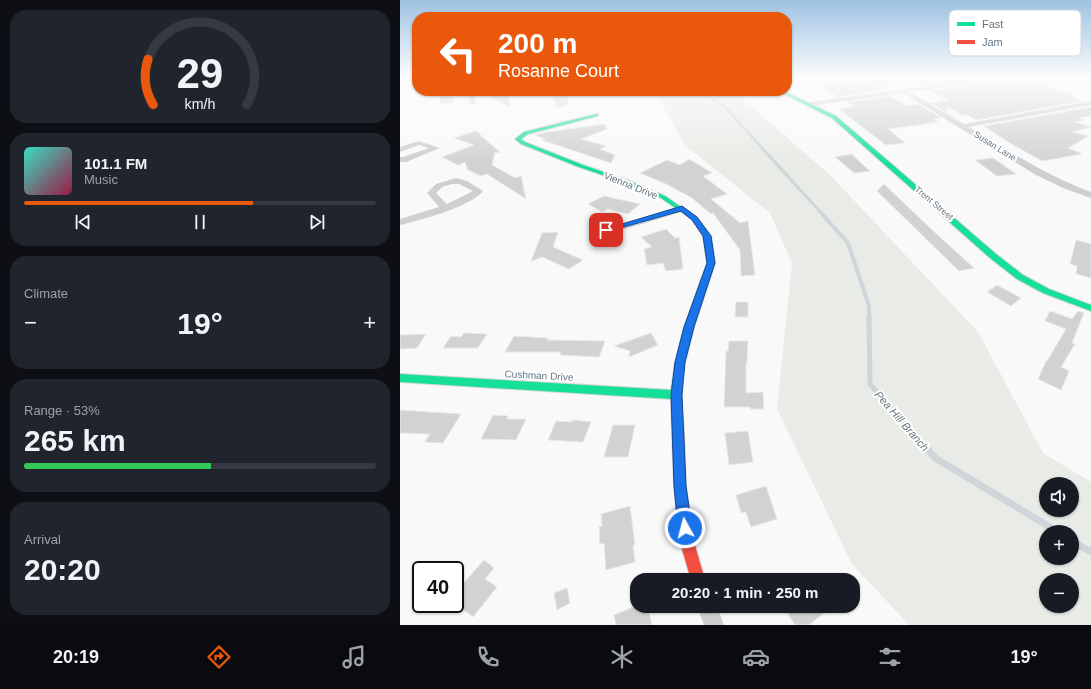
<!DOCTYPE html>
<meta charset="utf-8">
<style>
:root{--surface:#171b24;--page:#20242c;--text:#f1f3f6;--muted:#9ea1a6;--line:#363941;--accent:#ea580c}
body{margin:0;font-family:Arial,sans-serif;background:var(--page);color:var(--text);height:100vh;display:flex;flex-direction:column;font-size:15px;white-space:nowrap}
*{box-sizing:border-box;margin:0}
p{font-size:13px;color:var(--muted)}
.icon{flex:none;width:22px;height:22px;fill:none;stroke:currentColor;stroke-width:2;stroke-linecap:round;stroke-linejoin:round}
.map{position:relative;flex:1;overflow:hidden}
.sheet{display:flex;flex-direction:column;gap:10px;padding:10px;background:#0d0f14;width:400px}
.sheet>*{flex:none}
.hud{position:absolute;left:12px;top:12px;width:380px;height:84px;border-radius:16px;box-shadow:0 1px 3px #0004;background:#ea580c;color:#fff;overflow:hidden}
.fabs{position:absolute;left:639px;top:477px;display:grid;gap:8px}
.fabs a{display:grid;place-items:center;width:40px;height:40px;border-radius:50%;background:var(--surface);box-shadow:0 1px 3px #0004;font-size:20px}
.speed{position:absolute;left:12px;top:561px;display:flex;gap:8px;font-size:20px;font-weight:700;text-align:center}
.speed>*{display:grid;place-content:center;width:52px;height:52px;border-radius:50%;background:var(--surface);box-shadow:0 1px 3px #0004;line-height:1}
.speed .limit{border:2px solid #111;border-radius:6px;background:#fff;color:#111}
.pin{position:absolute;display:grid;place-items:center;width:34px;height:34px;color:#fff;margin:-17px;border-radius:8px;box-shadow:0 2px 6px #0006}
.me{position:absolute;width:44px;margin:-22px;rotate:353deg;stroke-linejoin:round;filter:drop-shadow(0 0 3px #0008)}
.turn{display:flex;align-items:center;gap:14px;height:84px;padding:0 20px;font-size:18px}
.turn .icon{width:52px;height:52px;stroke-width:2.5}
.turn b{display:block;font-size:28px;line-height:34px}
.big{font-size:30px;font-weight:700;line-height:1.1}
.sheet .tile{flex:1;display:flex;flex-direction:column;justify-content:center;gap:6px;min-width:0;padding:0 14px;border-radius:16px;background:var(--page)}
.sheet .dial{align-items:center;gap:0}
.dial svg{height:104px;overflow:visible;fill:none;stroke:var(--line);stroke-width:7;stroke-linecap:round;text-anchor:middle}
.dial text{fill:var(--text);stroke:none}
.song{display:flex;align-items:center;gap:12px}
.cover{width:48px;height:48px;border-radius:6px;background:linear-gradient(135deg,hsl(170 70% 55%),hsl(340 70% 35%))}
.played{height:4px;border-radius:2px;background:linear-gradient(90deg,var(--accent) 65%,var(--line) 65%)}
.keys{display:flex;justify-content:space-around;direction:ltr}
.heat{display:flex;justify-content:space-between;align-items:center;font-size:22px;direction:ltr}
.charge{height:6px;border-radius:3px;background:linear-gradient(90deg,#34c759 53%,var(--line) 0)}
.trip{position:absolute;left:230px;top:573px;width:230px;height:40px;border-radius:16px;background:var(--surface);box-shadow:0 1px 3px #0004;font-weight:700;line-height:40px;text-align:center}
.tab-bar{display:flex;height:64px;justify-content:space-around;align-items:center;background:#090b0e;color:var(--muted)}
.tab-bar .icon{width:28px;height:28px}
.tab-bar .selected{color:var(--accent)}
.tab-bar b{font-size:18px;color:var(--text)}
main{display:flex;flex:1;min-height:0}
.map>svg:first-child{display:block}
.green{fill:#e8ebe6;fill-rule:evenodd}
.lines{fill:none;stroke-linecap:round;stroke-linejoin:round}
.stream-far4{stroke:#ced6d9;stroke-width:2.5}
.stream-far3{stroke:#ced6d9;stroke-width:3}
.stream-far2{stroke:#ced6d9;stroke-width:4}
.stream-far1{stroke:#ced6d9;stroke-width:5}
.stream{stroke:#ced6d9;stroke-width:7}
.building{fill:#d0d2d3;stroke:#e8e8e8}
.fast-casing{stroke:#d5d6d7;stroke-width:2}
.jam-casing{stroke:#d5d6d7;stroke-width:2}
.street{fill:#cecfd0;fill-rule:evenodd}
.fast{fill:#16e098;fill-rule:evenodd}
.jam{fill:#f24e42;fill-rule:evenodd}
.route{fill:#1a73e8;stroke:#114b97}
.labels{text-anchor:middle;stroke-width:4;stroke-linejoin:round;paint-order:stroke}
.far-street-label{font-size:9px;fill:#657683;stroke:#fff}
.street-label{font-size:10px;fill:#657683;stroke:#fff}
.water-label{font-size:11px;font-style:italic;fill:#60757c;stroke:#fff}
.key{fill:#fff;stroke:#d1d6da;stroke-width:1}
.key-label{font-size:11px;fill:#657683}
</style>
<main>
<section class="sheet">
<div class="tile dial"><svg viewBox="0 0 100 80">
<path d="M14 69A42 42 0 1 1 86 69"/>
<path d="M14 69A42 42 0 0 1 10 34" stroke="#ea580c"/>
<text x="50" y="56" font-size="32" font-weight="700">29</text>
<text x="50" y="72" font-size="11">km/h</text>
</svg></div>
<div class="tile">
<div class="song"><i class="cover"></i><div><b>101.1 FM</b><p>Music</p></div></div>
<div class="played"></div>
<div class="keys"><svg class="icon" aria-label="previous" viewBox="0 0 24 24"><path d="M18 5L8 12l10 7zM5 5v14"/></svg><svg class="icon" aria-label="pause" viewBox="0 0 24 24"><path d="M8 5v14M16 5v14"/></svg><svg class="icon" aria-label="next" viewBox="0 0 24 24"><path d="M6 5l10 7-10 7zM19 5v14"/></svg></div>
</div>
<div class="tile"><p>Climate</p>
<div class="heat"><a>−</a><b class="big">19°</b><a>+</a></div>
</div>
<div class="tile"><p>Range · 53%</p><b class="big">265 km</b><div class="charge"></div></div>
<div class="tile"><p>Arrival</p><b class="big">20:20</b></div>
</section>
<div class="map">
<svg width="691" height="625" viewBox="0 0 691 625">
<rect width="100%" height="100%" fill="#f9f9f9"/>
<!-- green -->
<path class="green" d="M255,91H333L430,175L578,332L643,453L691,482V625H509L452,564L377,409L392,263L370,213L285,145ZM646,484H672V510H646ZM646,532H672V558H646ZM646,580H672V606H646Z"/>
<g class="lines">
<!-- stream-far4 -->
<polyline class="stream-far4" points="296,91 324,106 353,138"/>
<!-- stream-far3 -->
<polyline class="stream-far3" points="352,137 424,216"/>
<!-- stream-far2 -->
<polyline class="stream-far2" points="423,215 448,243 469,306 469,318"/>
<!-- stream-far1 -->
<polyline class="stream-far1" points="469,317 470,384 529,452"/>
<!-- stream -->
<g class="stream">
<polyline points="529,451 535,458 658,532"/>
<polyline points="672,541 691,552"/>
</g>
</g>
<!-- building -->
<g class="building">
<polygon points="469,77 496,77 497,84 476,87 482,90 438,97 416,84"/>
<polygon points="501,77 581,77 519,85"/>
<polygon points="631,80 677,96 672,97 683,101 576,120 567,115 562,115 548,107 546,112 531,103 549,100 530,91 595,82"/>
<polygon points="41,91 52,91 53,103 40,104"/>
<polygon points="80,91 106,91 111,108"/>
<polygon points="167,94 169,104 156,108 153,96"/>
<polygon points="491,96 508,106 518,104 541,118 534,119 538,122 488,129 505,143 486,145 439,109 455,106 447,102"/>
<polygon points="691,107 691,116 679,118 684,120 675,122 691,127 672,132 688,136 668,148 682,154 642,161 608,142 584,126"/>
<polygon points="205,124 207,129 181,139 206,146 200,149 215,155 211,163 142,140 145,139 135,135 147,132"/>
<polygon points="76,131 101,153 95,152 92,165 115,178 121,176 126,199 87,174 81,176 68,170 65,162 58,165 42,157 74,145 54,138"/>
<polygon points="452,154 463,165 470,171 454,173 435,157"/>
<polygon points="593,158 616,174 597,176 575,160"/>
<polygon points="289,159 312,173 303,176 327,194 311,199 340,223 348,221 355,275 341,276 340,250 313,213 311,214 292,198 266,184 240,173 267,160 280,165"/>
<polygon points="484,184 530,228 574,268 559,271 477,191"/>
<polygon points="204,196 240,204 228,214 208,209 202,212 188,204"/>
<polygon points="266,229 275,238 279,237 283,269 266,271 263,263 247,265 244,249 252,247 241,237"/>
<polygon points="158,232 153,247 183,260 169,269 142,257 131,261 142,233"/>
<polygon points="676,240 691,244 691,278 676,274 677,266 670,264"/>
<polygon points="597,285 621,298 611,306 587,292"/>
<polygon points="336,302 348,302 348,317 335,317"/>
<polygon points="650,311 672,319 678,311 684,313 672,343 675,344 661,367 669,371 661,390 638,379 646,361 647,361 666,329 645,321"/>
<polygon points="64,333 87,334 78,348 43,348 51,336 61,337"/>
<polygon points="251,333 258,345 229,357 230,351 214,346"/>
<polygon points="26,334 17,348 0,349 0,335"/>
<polygon points="114,336 148,338 147,340 205,341 199,357 160,355 161,352 105,352"/>
<polygon points="329,341 348,341 347,363 346,363 346,393 363,392 364,409 350,409 351,407 324,407 326,351 328,351"/>
<polygon points="0,410 61,414 43,443 25,442 30,434 0,433"/>
<polygon points="93,415 108,416 107,419 126,419 116,440 81,439"/>
<polygon points="173,420 191,422 183,442 148,440 156,421 172,422"/>
<polygon points="213,425 235,425 228,457 204,457"/>
<polygon points="348,431 353,462 329,465 325,433"/>
<polygon points="366,486 377,519 351,527 346,512 341,513 336,495"/>
<polygon points="230,506 235,545 233,545 235,562 206,570 204,543 200,544 199,527 202,526 201,514"/>
<polygon points="84,560 94,568 85,579 97,587 73,617 55,603 55,593"/>
<polygon points="167,588 170,603 157,610 154,593"/>
<polygon points="236,606 248,606 252,625 216,625 214,615"/>
<polygon points="383,606 433,606 409,625 395,625"/>
</g>
<g class="lines">
<!-- fast casing -->
<g class="fast-casing">
<g id="fast">
<polygon points="378,91 384,91 436,116 596,254 623,275 649,289 691,305 691,311 643,293 617,279 590,258 432,118"/>
<polygon points="196,114 198,114 198,116 128,134 121,139 125,142 183,165 227,180 265,196 297,218 311,236 315,263 294,327 285,363 281,395 284,432 282,435 278,437 274,435 272,432 271,399 0,382 0,374 271,390 275,363 284,327 307,263 303,236 293,220 261,198 223,182 179,167 121,144 115,139 124,132"/>
</g>
</g>
<!-- jam casing -->
<g class="jam-casing">
<polygon id="jam" points="278,427 282,429 284,432 286,486 294,542 305,580 291,580 280,542 274,486 272,432 274,429"/>
</g>
<!-- street -->
<g class="street">
<path d="M591,77H605L602,79L510,92L564,124L691,101V105L569,127C609,151 647,176 691,192V198L663,188L636,175L503,93L409,106L406,104L409,102Z"/>
<polygon points="68,91 74,91 75,105 70,104"/>
<polygon points="181,91 187,91 186,96 182,96"/>
<polygon points="19,141 40,148 6,162 0,162 0,157 3,157 29,148 19,145 0,152 0,147"/>
<path d="M56,178L67,181L83,191C70,207 21,220 0,225V219L39,207L27,193L36,184ZM52,184H59L73,191L47,204L36,193L42,187Z"/>
<polygon points="282,206 287,209 285,211 232,227 194,236 189,233 191,231 227,223"/>
<polygon points="297,606 317,606 324,625 304,625"/>
</g>
<!-- fast -->
<use href="#fast" class="fast"/>
<!-- jam -->
<use href="#jam" class="jam"/>
</g>
<!-- sky -->
<linearGradient id="sky" x2="0" y2="1"><stop stop-color="#9dc2e2"/><stop offset="0.47" stop-color="#fcfcfc"/><stop offset="1" stop-color="#fcfcfc" stop-opacity="0"/></linearGradient>
<rect width="691" height="164" fill="url(#sky)"/>
<!-- route -->
<polygon class="route" points="282,206 297,217 311,236 315,263 294,327 285,362 282,395 286,486 292,528 290,533 285,535 280,533 278,528 274,486 271,395 275,362 284,327 307,263 303,236 292,220 281,211 206,232 202,230"/>
<g class="labels">
<!-- far-street labels -->
<g class="far-street-label">
<text transform="translate(595 146) rotate(32)" y="3">Susan Lane</text>
<text transform="translate(534 203) rotate(40)" y="3">Trent Street</text>
</g>
<!-- street labels -->
<g class="street-label">
<text transform="translate(231 185) rotate(22)" y="4">Vienna Drive</text>
<text transform="translate(139 375) rotate(3)" y="4">Cushman Drive</text>
</g>
<!-- water labels -->
<g class="water-label">
<text transform="translate(502 421) rotate(49)" y="4">Pea Hill Branch</text>
</g>
</g>
<!-- legend -->
<rect x="549" y="10" width="132" height="46" rx="6" class="key"/>
<rect x="557" y="22" width="18" height="4" fill="#16e098"/>
<rect x="557" y="40" width="18" height="4" fill="#f24e42"/>
<g class="key-label">
<text x="582" y="28">Fast</text>
<text x="582" y="46">Jam</text>
</g>
</svg>
<div class="fabs">
<a><svg class="icon" aria-label="sound" viewBox="0 0 24 24"><path d="M4 9h4l5-4v14l-5-4H4zM17 9q2 3 0 6"/></svg></a>
<a>+</a>
<a>−</a>
</div>
<div class="speed"><div class="limit">40</div></div>
<div class="pin" style="left:206px;top:230px;background:#d93025"><svg class="icon" aria-label="arrive" viewBox="0 0 24 24"><path d="M6 21V4h12l-3 4 3 4H6"/></svg></div>
<svg class="me" style="left:285px;top:528px" viewBox="-20 -20 40 40"><circle r="17" fill="#1a73e8" stroke="#fff" stroke-width="3"/><path d="M0-11L8 9 0 5-8 9z" fill="#fff"/></svg>
<div class="trip">20:20 · 1 min · 250 m</div>
<div class="hud">
<div class="turn"><svg class="icon" aria-label="left" viewBox="0 0 24 24"><path d="M17 20v-9H6M10 6l-5 5 5 5"/></svg><div><b>200 m</b>Rosanne Court</div></div>
</div>
</div>
</main>
<nav class="tab-bar">
<b>20:19</b>
<svg class="icon selected" aria-label="directions" viewBox="0 0 24 24"><path d="M12 3l9 9-9 9-9-9zM9 14v-3h6M13 9l2 2-2 2"/></svg>
<svg class="icon" aria-label="music" viewBox="0 0 24 24"><path d="M9 18V5l10-2v13"/><circle cx="6" cy="18" r="3"/><circle cx="16" cy="16" r="3"/></svg>
<svg class="icon" aria-label="phone" viewBox="0 0 24 24"><path d="M5 4h4l2 5-3 2q2 4 5 5l2-3 5 2v4C11 20 4 13 5 4z"/></svg>
<svg class="icon" aria-label="climate" viewBox="0 0 24 24"><path d="M12 3v18M4 7l16 10M4 17L20 7"/></svg>
<svg class="icon" aria-label="car" viewBox="0 0 24 24"><path d="M5 17H2v-5l4-1 3-4h7l3 4 3 1v5h-3M9 17h6M6 11h13"/><circle cx="7" cy="17" r="2"/><circle cx="17" cy="17" r="2"/></svg>
<svg class="icon" aria-label="filters" viewBox="0 0 24 24"><path d="M4 7h16M4 17h16"/><circle cx="9" cy="7" r="2"/><circle cx="15" cy="17" r="2"/></svg>
<b>19°</b>
</nav>
